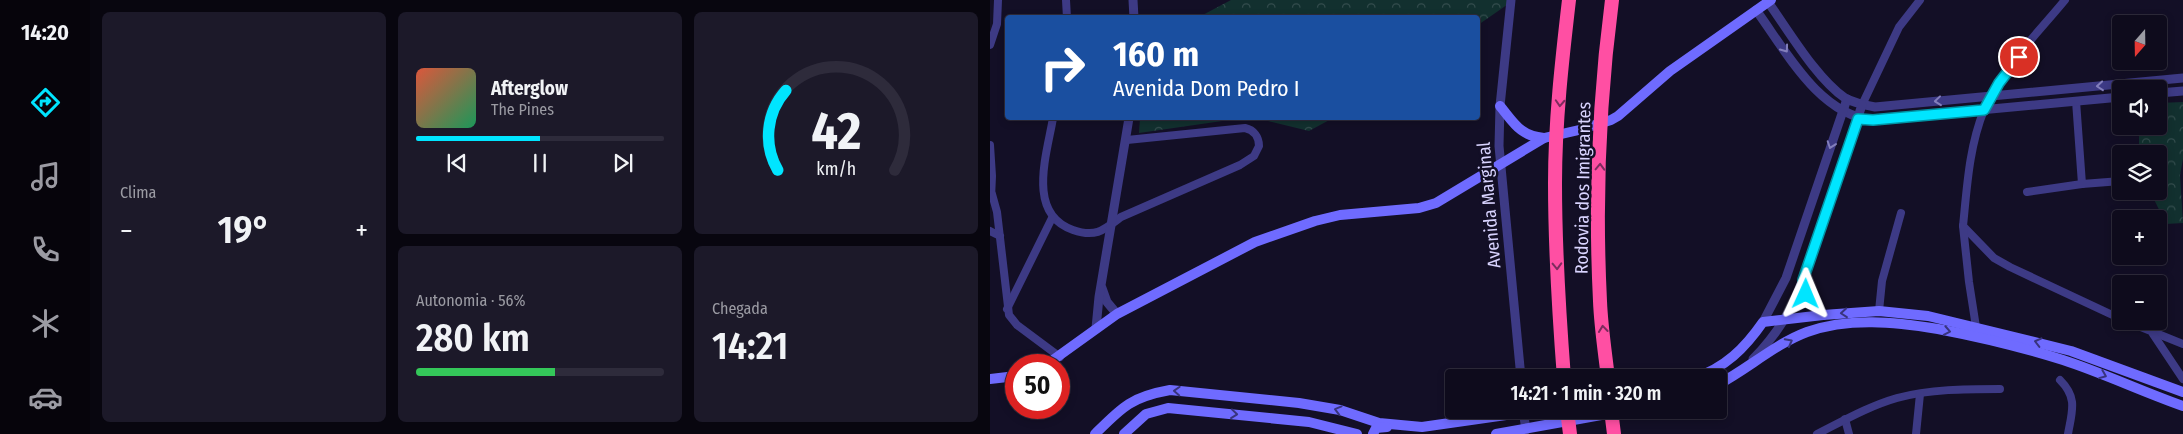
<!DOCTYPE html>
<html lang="pt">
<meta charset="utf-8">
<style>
:root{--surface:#0e0b1c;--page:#1c1929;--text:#f1f3f6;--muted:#9b9ba3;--line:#2e2b3b;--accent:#00e5ff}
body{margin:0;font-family:"Fira Sans Condensed",sans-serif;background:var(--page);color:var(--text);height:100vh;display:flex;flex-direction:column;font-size:19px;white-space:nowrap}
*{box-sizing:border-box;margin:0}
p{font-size:16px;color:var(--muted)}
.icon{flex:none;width:28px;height:28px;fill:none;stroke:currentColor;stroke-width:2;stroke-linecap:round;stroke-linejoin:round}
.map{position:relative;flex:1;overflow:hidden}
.panel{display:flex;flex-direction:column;gap:12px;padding:12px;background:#08060f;width:900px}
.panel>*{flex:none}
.guide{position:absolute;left:15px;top:15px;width:475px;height:105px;border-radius:5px;box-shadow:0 2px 8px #0003,0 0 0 1px var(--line);background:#1a4fa0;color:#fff;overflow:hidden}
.needle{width:32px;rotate:200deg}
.buttons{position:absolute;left:1122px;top:15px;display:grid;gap:10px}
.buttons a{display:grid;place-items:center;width:55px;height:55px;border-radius:5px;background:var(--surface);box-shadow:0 2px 8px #0003,0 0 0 1px var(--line);font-size:25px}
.speed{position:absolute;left:15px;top:354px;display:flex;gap:10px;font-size:25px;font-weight:700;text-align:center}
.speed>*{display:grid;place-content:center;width:65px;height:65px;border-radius:50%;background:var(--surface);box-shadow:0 2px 8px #0003,0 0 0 1px var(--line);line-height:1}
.speed .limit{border:8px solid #d22;background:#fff;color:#111}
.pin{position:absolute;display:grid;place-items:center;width:42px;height:42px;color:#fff;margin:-21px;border:2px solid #fff;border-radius:50%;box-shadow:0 1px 5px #0007}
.me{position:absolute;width:55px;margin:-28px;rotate:1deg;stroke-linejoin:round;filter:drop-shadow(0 0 4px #0008)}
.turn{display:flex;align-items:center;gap:18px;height:105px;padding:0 25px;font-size:22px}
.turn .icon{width:65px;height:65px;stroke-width:2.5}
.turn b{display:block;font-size:35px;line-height:42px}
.big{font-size:38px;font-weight:600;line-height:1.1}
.panel .card{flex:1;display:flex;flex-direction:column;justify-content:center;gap:8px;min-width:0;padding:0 18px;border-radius:8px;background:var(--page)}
.panel .dial{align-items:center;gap:0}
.dial svg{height:130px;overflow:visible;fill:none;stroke:var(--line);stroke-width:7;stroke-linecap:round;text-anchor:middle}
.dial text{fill:var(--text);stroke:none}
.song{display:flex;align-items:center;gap:15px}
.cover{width:60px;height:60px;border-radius:8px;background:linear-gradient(135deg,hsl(10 70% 55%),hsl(150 70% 35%))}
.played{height:5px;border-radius:2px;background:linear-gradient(90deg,var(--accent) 50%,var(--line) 50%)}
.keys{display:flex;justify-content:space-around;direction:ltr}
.heat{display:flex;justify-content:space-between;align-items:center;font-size:28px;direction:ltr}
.charge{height:8px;border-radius:4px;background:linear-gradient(90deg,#34c759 56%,var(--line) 0)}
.panel .tiles{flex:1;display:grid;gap:12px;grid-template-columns:repeat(3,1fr)}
.card:first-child{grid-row:span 2}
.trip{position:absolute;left:455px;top:369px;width:282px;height:50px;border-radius:5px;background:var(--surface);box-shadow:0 2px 8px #0003,0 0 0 1px var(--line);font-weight:600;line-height:50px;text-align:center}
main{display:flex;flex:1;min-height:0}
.tabs{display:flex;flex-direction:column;width:90px;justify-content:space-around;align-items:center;background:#06040b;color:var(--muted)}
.tabs .icon{width:35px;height:35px}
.tabs .active{color:var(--accent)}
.tabs b{font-size:22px;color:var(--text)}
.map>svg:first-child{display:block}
.forest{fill:url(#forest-crowns)}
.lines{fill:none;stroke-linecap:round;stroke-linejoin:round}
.minor{stroke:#3d3a85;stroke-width:8}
.tertiary{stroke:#3d3a85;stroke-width:9}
.secondary{stroke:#6f6bff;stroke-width:10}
.motorway{stroke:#ff4fa3;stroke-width:14}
.oneway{stroke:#837fbc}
.oneway2{stroke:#7d2c5e}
.oneway3{stroke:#38347d}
.route-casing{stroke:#0095a6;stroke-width:12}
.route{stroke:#00e5ff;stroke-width:9}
.labels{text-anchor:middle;stroke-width:5;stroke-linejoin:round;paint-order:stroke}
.street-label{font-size:18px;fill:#d9d4ff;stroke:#130f26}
</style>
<main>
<nav class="tabs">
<b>14:20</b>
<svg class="icon active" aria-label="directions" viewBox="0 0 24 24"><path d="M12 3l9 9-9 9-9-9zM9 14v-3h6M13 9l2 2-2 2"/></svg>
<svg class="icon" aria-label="music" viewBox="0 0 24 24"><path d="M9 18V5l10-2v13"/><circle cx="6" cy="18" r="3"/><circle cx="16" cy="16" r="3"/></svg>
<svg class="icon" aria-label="phone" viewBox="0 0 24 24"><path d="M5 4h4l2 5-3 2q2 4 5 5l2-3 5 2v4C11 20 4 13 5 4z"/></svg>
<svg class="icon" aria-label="climate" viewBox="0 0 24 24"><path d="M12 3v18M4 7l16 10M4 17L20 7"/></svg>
<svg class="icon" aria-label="car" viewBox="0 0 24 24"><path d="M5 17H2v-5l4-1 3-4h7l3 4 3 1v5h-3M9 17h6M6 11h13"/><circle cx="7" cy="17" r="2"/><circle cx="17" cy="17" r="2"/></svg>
</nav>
<section class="panel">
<div class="tiles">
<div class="card"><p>Clima</p>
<div class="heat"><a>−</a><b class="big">19°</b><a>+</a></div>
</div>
<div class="card">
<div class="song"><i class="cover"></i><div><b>Afterglow</b><p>The Pines</p></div></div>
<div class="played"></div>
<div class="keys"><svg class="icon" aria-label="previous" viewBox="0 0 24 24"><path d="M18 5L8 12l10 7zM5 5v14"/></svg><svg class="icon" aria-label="pause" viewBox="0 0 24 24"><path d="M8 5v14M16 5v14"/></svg><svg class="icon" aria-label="next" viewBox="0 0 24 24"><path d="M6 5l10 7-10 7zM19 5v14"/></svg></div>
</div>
<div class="card dial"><svg viewBox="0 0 100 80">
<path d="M14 69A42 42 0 1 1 86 69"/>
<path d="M14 69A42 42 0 0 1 19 20" stroke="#00e5ff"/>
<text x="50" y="56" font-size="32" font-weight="700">42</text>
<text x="50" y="72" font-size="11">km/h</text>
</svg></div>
<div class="card"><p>Autonomia · 56%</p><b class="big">280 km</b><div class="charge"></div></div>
<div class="card"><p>Chegada</p><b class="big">14:21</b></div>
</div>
</section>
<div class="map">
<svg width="1193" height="434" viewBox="0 0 1193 434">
<defs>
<pattern id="forest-crowns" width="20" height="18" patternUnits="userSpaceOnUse" patternTransform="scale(1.25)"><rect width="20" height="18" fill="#12302f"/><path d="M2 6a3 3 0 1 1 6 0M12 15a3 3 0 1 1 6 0" fill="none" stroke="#344d4e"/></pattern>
</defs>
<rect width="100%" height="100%" fill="#130f26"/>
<!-- forest -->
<g class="forest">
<polygon points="241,0 524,0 488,25 488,18 207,18"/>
<polygon points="1193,102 1193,159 1190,175 1193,223 1176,224 1160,191 1169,191 1169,154 1149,154 1149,126 1169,126 1169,103"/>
<polygon points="150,118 253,118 149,133"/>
<polygon points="266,118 343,118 319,131"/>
</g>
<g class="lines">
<!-- minor -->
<g class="minor">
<polyline points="76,0 77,18"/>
<path d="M1075,0C1047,34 1011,69 994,110C979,147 977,187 973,226L1004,258L1020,267L1131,319"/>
<polyline points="0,45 7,24 8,0"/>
<polyline points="1086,101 1092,184"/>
<polyline points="872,105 909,27 930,0"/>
<path d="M63,118C57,154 36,214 83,230C106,238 114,230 131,217L250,165L264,156L269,146C269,137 264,130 255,128L137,140"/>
<polyline points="0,145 2,176 1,198"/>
<polyline points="1037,192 1092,184 1131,181"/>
<polyline points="2,194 7,212 19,315 27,325 70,357"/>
<polyline points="973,226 979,282 986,327"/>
<polyline points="0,231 10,236"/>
<polyline points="17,309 62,218"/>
<polyline points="889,311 892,281 911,213"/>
<polyline points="1136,321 1193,344"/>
<polyline points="1163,334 1193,379"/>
<path d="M1070,380C1088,398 1082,411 1078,434"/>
<polyline points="855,419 859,434"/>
<path d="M827,434C853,421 879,406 907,398C940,389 976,389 1010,389"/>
<polyline points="926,434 930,394"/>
</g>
<!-- tertiary -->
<g class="tertiary">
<polyline points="143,0 144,18"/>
<polyline points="521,0 510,106 509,146 531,378"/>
<path d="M778,2C799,31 826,78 855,98C864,103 874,105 885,107L1193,78"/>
<path d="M766,10C796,51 829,115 883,120L1131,97"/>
<polyline points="1169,93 1193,91"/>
<polyline points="112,288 117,302 127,314"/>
<polyline points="773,322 796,278 857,99"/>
<polyline points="106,328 109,297 139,118"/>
<path d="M763,359C781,341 794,322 806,299L872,105"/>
<polyline points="533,410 536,430"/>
</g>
<!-- secondary -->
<g class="secondary">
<path d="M510,106C524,123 530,136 554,138"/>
<polyline points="813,280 819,300 833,315"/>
<polyline points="56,365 127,314 265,242 325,221 350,215 429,208 446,203 554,138 589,130 621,120 628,116 680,71 781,0"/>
<path d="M704,378C735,368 755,348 773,322L833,315L889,311L938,316L1081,351L1193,392"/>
<polyline points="0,379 26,376"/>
<path d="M729,384C759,368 785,344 817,332C859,317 905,322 948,329C990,337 1032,347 1073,360C1113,373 1153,392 1193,406"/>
<path d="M105,434C132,407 141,397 180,390L309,403L350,410L389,423L432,427L551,410"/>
<polyline points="134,434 156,414 178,408 319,422 367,434"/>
<polyline points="383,434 386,428 397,427"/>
<polyline points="506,434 639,410"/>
</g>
<!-- motorway -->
<g class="motorway">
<path d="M574,378C569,313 565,248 565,183C565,122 572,60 579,0"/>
<path d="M618,378C615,352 611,327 610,301C605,201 609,99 622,0"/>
<polyline points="577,410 580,434"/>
<polyline points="621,410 624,434"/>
</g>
</g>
<!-- one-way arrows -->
<defs><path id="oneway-chevron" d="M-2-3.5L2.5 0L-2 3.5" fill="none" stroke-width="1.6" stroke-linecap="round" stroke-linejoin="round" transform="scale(1.25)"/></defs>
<g class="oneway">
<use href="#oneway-chevron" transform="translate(795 49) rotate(54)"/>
<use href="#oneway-chevron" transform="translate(1110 86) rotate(175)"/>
<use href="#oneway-chevron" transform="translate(948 101) rotate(174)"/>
<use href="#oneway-chevron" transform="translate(841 145) rotate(109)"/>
</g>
<g class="oneway2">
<use href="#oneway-chevron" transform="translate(570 103) rotate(93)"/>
<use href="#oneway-chevron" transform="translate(610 167) rotate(-88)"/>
<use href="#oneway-chevron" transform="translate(567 266) rotate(88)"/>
<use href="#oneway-chevron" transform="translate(613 329) rotate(-96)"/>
</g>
<g class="oneway3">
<use href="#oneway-chevron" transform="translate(854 313) rotate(175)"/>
<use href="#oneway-chevron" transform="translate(957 331) rotate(11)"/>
<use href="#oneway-chevron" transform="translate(799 342) rotate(-28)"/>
<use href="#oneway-chevron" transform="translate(1048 342) rotate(-166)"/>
<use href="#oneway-chevron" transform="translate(1113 375) rotate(22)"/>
<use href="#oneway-chevron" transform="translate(187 391) rotate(-177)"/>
<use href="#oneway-chevron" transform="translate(348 410) rotate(-165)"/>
<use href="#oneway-chevron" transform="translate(244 414) rotate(6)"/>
</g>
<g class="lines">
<!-- route casing -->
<g class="route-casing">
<polyline id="route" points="816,294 813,280 868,119 883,120 994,110 1009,83 1029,57"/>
</g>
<!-- route -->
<use href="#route" class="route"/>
</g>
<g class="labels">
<!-- street labels -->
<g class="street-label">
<text transform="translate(593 188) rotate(-89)" y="6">Rodovia dos Imigrantes</text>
<text transform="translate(499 205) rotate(-95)" y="6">Avenida Marginal</text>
</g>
</g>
</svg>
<div class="buttons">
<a><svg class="needle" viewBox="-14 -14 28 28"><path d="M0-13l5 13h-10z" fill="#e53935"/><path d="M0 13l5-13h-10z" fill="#9b9ba3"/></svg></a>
<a><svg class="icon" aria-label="sound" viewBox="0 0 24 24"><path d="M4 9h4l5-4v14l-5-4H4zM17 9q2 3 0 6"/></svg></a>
<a><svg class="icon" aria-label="layers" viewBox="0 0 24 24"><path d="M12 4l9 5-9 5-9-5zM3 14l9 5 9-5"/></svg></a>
<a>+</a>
<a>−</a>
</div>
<div class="speed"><div class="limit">50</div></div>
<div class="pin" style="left:1029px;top:57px;background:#d93025"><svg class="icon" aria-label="arrive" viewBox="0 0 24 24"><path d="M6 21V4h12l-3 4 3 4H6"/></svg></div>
<svg class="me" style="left:816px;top:294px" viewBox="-20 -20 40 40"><path d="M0-17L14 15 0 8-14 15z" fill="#00e5ff" stroke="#fff" stroke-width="4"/></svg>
<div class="trip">14:21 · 1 min · 320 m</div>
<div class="guide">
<div class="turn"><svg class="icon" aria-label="right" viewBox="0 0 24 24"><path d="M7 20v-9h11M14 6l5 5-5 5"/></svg><div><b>160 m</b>Avenida Dom Pedro I</div></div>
</div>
</div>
</main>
